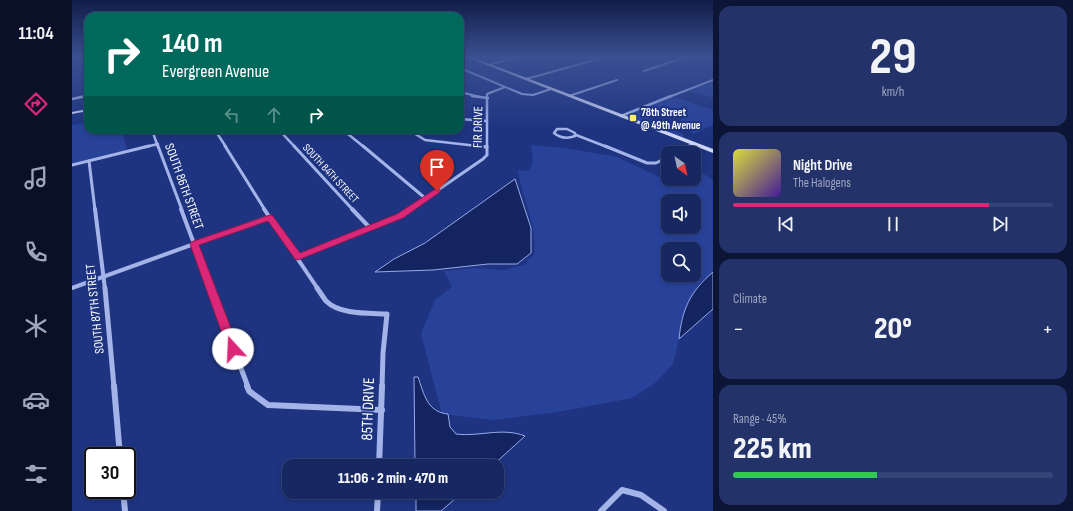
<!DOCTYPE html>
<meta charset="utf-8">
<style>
:root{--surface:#162761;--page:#23336a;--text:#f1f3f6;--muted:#9ea5bd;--line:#354476;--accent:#db2777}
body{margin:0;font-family:"Sofia Sans Condensed",sans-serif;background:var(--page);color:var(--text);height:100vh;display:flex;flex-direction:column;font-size:15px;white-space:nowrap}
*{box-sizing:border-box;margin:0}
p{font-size:13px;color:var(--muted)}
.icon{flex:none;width:22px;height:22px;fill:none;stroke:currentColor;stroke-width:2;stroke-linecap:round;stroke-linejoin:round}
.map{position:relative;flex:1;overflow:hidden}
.drawer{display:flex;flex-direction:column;gap:6px;padding:6px;background:#0c1535;width:360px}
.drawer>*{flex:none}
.top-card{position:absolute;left:12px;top:12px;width:380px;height:122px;border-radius:12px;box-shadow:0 2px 6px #0003,0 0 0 1px var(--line);background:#00695c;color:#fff;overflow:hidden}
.needle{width:26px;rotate:147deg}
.controls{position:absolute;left:589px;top:146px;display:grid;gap:8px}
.controls a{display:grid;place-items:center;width:40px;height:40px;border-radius:8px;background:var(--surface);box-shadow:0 2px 6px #0003,0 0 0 1px var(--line);font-size:20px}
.speed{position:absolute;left:12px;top:447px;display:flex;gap:8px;font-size:20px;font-weight:700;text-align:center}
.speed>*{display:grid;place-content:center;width:52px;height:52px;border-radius:50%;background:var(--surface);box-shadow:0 2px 6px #0003,0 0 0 1px var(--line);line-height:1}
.speed .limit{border:2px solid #111;border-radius:6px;background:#fff;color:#111}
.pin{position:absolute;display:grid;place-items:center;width:34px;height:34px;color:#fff;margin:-41px -17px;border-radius:50% 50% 50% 0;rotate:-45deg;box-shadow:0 0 4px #0007}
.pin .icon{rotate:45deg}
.me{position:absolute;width:44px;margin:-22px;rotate:340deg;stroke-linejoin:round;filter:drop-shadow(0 0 3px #0008)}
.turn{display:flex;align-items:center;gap:14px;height:84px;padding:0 12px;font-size:18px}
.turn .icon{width:52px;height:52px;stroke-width:2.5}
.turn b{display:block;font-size:28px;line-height:34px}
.lanes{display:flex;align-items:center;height:38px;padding:0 12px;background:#0003;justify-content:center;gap:20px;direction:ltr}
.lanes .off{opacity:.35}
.big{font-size:30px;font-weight:800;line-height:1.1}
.drawer .widget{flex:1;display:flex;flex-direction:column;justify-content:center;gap:6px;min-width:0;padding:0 14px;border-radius:12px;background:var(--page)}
.drawer .dial{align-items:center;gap:0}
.dial b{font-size:52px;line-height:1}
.song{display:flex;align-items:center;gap:12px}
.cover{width:48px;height:48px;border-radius:6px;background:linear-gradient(135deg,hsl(60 70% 55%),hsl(260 70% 35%))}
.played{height:4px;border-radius:2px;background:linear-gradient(90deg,var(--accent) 80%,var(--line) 80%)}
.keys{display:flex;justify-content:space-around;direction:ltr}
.heat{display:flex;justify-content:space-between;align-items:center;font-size:22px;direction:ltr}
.charge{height:6px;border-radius:3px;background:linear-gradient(90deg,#34c759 45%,var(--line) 0)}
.trip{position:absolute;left:210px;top:459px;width:222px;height:40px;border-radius:12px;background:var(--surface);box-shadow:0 2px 6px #0003,0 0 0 1px var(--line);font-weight:800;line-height:40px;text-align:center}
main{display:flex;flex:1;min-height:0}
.tab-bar{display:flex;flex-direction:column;width:72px;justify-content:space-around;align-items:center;background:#091027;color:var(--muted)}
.tab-bar .icon{width:28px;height:28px}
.tab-bar .on{color:var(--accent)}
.tab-bar b{font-size:18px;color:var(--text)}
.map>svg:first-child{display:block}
.green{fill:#28429a;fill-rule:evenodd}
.water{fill:#142460;stroke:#97abea}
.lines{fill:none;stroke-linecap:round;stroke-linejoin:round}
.street-far5{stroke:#a4b4e9;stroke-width:2}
.street-far4{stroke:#a4b4e9;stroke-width:2.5}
.street-far3{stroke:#a4b4e9;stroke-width:3}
.street-far2{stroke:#a4b4e9;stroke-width:4}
.street-far1{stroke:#a4b4e9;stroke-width:5}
.street{stroke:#a4b4e9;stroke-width:6}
.secondary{fill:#cfd7f7;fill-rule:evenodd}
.route{fill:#db2777;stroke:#8e194d}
.poi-dot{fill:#f8ed63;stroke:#1e3481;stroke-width:1.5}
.labels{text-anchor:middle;stroke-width:4;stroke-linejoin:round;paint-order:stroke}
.far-poi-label{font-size:11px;font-weight:bold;fill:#fff;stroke:#1e3481;text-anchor:start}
.far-street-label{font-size:11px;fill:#fff;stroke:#1e3481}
.street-label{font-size:13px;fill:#fff;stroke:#1e3481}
.near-street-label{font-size:16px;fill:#fff;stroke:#1e3481}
</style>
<main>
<nav class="tab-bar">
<b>11:04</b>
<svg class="icon on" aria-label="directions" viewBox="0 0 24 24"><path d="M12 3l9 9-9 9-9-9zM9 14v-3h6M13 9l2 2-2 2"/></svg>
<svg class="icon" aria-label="music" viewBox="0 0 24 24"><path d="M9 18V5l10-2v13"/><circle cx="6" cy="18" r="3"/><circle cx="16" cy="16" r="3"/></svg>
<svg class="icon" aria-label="phone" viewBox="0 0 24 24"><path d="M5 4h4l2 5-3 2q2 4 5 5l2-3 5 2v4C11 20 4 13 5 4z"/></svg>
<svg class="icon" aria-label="climate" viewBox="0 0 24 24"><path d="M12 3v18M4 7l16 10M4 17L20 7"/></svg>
<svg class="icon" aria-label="car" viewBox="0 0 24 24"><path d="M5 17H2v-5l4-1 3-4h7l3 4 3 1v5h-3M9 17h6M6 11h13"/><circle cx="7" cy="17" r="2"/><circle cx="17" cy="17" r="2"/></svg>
<svg class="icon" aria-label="filters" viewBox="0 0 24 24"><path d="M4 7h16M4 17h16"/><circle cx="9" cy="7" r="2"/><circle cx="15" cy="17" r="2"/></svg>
</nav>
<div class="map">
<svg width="641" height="511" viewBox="0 0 641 511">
<rect width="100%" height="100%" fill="#1e3481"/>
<!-- green -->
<g class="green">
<polygon points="641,82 641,98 617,91"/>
<polygon points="602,97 641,110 641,125 622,134 607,123 613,113 600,109 594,113 576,115 578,120 611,134 612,136 610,138 552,116"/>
<polygon points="16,122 16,130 54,130 50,131 55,150 0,164 0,125"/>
<path d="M459,145L493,148L545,157L600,183L604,179L622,181V175L626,170L641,180V272L629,282L609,319L607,339L601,364L583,383L560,398L486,412L421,420L370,414L349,334L363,300L380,287L372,271L402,268L431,270L455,264V260L462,255C466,225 450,199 446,170L457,171L461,163ZM596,201H622V227H596ZM596,249H622V275H596Z"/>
</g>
<!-- water -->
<g class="water">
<polygon points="443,179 459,228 459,253 445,264 416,264 361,270 303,272 322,259 353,243"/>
<path d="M641,272V309L607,339C610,309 618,292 641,272Z"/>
<path d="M342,377H346C352,394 355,412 376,414L378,427L384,434C407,437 430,427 453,436L420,466H343Z"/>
<polygon points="344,492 391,492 369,511 344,511"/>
</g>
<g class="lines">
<!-- street-far5 -->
<g class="street-far5">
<polyline points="416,65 447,57"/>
<polyline points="388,68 450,94 461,95 479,89"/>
<polyline points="572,71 614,57"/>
<polyline points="454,79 534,57"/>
<polyline points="388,92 408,97"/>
<polyline points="497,96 545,80"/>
<polyline points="8,97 16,96"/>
<polyline points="415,97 415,94 433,87"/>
<polyline points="597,97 641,80"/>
</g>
<!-- street-far4 -->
<g class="street-far4">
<polyline points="400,96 416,98"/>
<polyline points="415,96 415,147"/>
<polyline points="0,99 14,96"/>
<polyline points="549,116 599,96"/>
<polyline points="388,119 415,121"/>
<path d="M485,129H495L503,133V136C495,139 488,138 482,133Z"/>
<polyline points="80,130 86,147"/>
<polyline points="143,130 154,147"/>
<polyline points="207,130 223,147"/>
<polyline points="271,130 292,147"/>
<polyline points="337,130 353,140 414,147"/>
<polyline points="504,135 535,147"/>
<polyline points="73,147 86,144"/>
<polyline points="615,147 622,144"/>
</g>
<!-- street-far3 -->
<g class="street-far3">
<polyline points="86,146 110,210"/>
<polyline points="153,146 193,210"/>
<polyline points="222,146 281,210"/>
<polyline points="291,146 353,198"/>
<polyline points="407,146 414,147"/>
<polyline points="533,146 575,163 584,163 596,157"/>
<polyline points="604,153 617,146"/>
<polyline points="17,161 23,210"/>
<polyline points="0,165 77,146"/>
<polyline points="337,210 411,159 415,155 415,146"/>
</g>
<!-- street-far2 -->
<g class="street-far2">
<polyline points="23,209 33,289"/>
<polyline points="109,209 139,289"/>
<polyline points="192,209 246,289"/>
<polyline points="280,209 298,228"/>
<polyline points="226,257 328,216 338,209"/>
<polyline points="0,288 197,217"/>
</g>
<!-- street-far1 -->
<g class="street-far1">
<polyline points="33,288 42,387"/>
<polyline points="139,288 176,387"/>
<path d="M245,288C248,292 251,297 254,301C268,315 297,313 315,314L311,353L310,387"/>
</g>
<!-- street -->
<g class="street">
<polyline points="42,386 48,456"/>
<polyline points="175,386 177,391 196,405 310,410"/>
<polyline points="307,466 310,386"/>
<polyline points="51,490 53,511"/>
<polyline points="305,511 306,492"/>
<polyline points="529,511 550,490 569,495 592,511"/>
</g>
<!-- secondary -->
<g class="secondary">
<polygon points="394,57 400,57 641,149 641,153"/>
<polygon points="16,109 16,111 0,114 0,112"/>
</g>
</g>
<!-- sky -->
<linearGradient id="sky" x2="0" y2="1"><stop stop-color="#101d47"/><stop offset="0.44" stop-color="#3b5092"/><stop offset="1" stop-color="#3b5092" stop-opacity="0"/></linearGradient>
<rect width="641" height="129" fill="url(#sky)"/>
<!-- route -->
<polygon class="route" points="365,188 369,191 368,192 331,218 226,260 223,259 196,221 127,245 167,349 165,353 161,354 157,353 118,244 119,242 198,215 200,215 228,253 325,214"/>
<!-- markers -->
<rect class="poi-dot" x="557" y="114" width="8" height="8" rx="2"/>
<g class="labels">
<!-- far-poi labels -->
<g class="far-poi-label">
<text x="569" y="116">78th Street<tspan x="569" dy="13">@ 49th Avenue</tspan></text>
</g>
<!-- far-street labels -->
<g class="far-street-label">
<text transform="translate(259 173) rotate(47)" y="4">SOUTH 84TH STREET</text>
</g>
<!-- street labels -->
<g class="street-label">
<text transform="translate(405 127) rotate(-89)" y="5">FIR DRIVE</text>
<text transform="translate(113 186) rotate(70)" y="5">SOUTH 86TH STREET</text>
<text transform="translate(22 309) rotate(-96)" y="5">SOUTH 87TH STREET</text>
</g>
<!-- near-street labels -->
<g class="near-street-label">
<text transform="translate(295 409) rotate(-88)" y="6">85TH DRIVE</text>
</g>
</g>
</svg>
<div class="controls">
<a><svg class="needle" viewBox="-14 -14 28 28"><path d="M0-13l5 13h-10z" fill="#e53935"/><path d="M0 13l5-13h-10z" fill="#9ea5bd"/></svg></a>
<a><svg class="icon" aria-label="sound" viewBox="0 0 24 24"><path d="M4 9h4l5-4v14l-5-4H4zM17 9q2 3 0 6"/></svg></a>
<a><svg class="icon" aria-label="search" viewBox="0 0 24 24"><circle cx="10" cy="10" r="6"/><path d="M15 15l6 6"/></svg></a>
</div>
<div class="speed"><div class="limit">30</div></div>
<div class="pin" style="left:365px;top:191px;background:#d93025"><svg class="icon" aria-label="arrive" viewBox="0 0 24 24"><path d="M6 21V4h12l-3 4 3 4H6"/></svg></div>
<svg class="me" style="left:161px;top:349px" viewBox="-20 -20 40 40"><circle r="19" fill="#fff"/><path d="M0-13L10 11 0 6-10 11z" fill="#db2777"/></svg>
<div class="trip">11:06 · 2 min · 470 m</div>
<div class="top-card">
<div class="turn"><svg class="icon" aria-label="right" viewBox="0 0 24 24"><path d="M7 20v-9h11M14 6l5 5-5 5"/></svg><div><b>140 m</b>Evergreen Avenue</div></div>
<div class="lanes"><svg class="icon off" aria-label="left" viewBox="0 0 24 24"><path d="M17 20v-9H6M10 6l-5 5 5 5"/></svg><svg class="icon off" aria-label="ahead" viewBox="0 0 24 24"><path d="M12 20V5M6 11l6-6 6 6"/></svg><svg class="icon" aria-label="right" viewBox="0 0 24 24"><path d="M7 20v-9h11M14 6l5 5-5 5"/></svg></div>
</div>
</div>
<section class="drawer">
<div class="widget dial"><b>29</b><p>km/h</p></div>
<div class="widget">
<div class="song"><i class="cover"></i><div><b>Night Drive</b><p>The Halogens</p></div></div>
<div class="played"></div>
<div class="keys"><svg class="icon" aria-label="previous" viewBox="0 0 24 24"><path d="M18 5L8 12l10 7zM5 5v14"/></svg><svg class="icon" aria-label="pause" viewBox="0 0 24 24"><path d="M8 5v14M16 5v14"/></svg><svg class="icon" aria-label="next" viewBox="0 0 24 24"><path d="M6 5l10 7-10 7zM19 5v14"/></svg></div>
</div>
<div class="widget"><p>Climate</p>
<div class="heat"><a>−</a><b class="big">20°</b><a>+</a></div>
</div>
<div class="widget"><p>Range · 45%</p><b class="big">225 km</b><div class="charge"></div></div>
</section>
</main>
